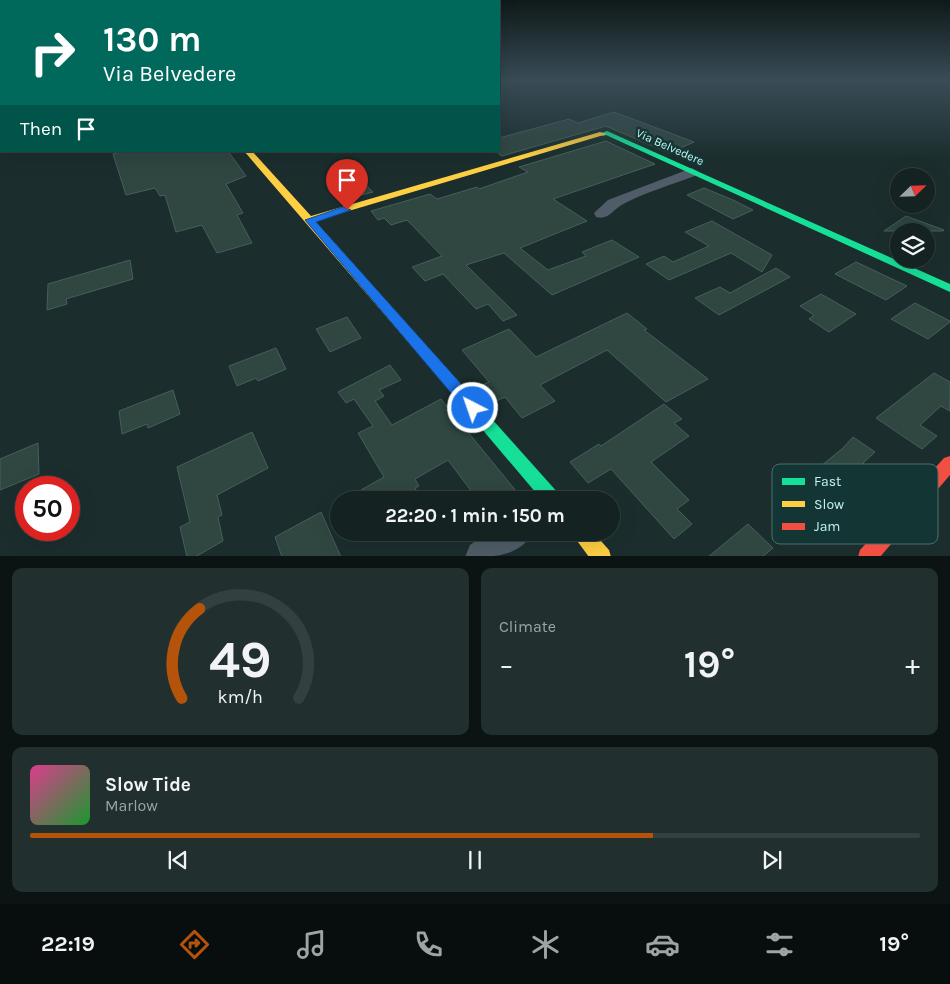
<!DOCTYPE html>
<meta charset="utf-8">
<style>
:root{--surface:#142222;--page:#212f2f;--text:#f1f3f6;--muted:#9da4a5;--line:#333f40;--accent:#b45309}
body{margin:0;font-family:Karla,sans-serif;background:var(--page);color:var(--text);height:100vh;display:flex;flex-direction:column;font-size:19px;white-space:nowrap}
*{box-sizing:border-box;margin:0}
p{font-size:16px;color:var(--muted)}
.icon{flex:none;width:28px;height:28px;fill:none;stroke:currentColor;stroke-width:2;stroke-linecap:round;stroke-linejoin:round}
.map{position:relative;height:556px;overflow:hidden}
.side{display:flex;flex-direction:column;gap:12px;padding:12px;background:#0b1313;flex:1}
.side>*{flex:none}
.banner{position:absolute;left:0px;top:0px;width:500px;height:152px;box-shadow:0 5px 20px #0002,0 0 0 1px var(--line);background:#00695c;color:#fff;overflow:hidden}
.needle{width:32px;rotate:67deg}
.controls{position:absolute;left:890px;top:168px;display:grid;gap:10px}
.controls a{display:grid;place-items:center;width:45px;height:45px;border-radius:50%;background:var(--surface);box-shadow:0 5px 20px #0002,0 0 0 1px var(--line);font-size:25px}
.speed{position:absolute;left:15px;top:476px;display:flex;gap:10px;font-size:25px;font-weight:700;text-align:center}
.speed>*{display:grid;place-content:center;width:65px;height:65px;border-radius:50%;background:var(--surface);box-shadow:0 5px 20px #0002,0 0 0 1px var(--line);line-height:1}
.speed .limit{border:8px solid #d22;background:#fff;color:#111}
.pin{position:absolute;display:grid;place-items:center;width:42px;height:42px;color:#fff;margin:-51px -21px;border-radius:50% 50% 50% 0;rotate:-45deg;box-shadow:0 0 5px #0007}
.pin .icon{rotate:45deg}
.me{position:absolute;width:55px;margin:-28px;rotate:319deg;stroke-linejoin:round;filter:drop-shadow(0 0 4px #0008)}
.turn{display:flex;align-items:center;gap:18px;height:105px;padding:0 20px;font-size:22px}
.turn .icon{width:65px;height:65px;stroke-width:2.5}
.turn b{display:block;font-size:35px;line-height:42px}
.then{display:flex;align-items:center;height:48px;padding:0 20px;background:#0003;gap:10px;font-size:19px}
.big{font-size:38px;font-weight:700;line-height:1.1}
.side .tile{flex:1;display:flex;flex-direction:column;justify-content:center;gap:8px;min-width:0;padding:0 18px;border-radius:10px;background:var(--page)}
.side .dial{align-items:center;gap:0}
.dial svg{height:130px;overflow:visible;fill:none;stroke:var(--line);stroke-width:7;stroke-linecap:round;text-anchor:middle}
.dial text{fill:var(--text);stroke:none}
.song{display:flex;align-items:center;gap:15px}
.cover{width:60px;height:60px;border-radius:8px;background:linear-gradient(135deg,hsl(330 70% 55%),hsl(130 70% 35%))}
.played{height:5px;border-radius:2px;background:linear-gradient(90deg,var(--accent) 70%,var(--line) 70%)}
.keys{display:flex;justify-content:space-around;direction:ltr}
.heat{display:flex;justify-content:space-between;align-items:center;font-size:28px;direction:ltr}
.side .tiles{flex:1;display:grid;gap:12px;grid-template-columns:1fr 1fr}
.tile:last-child{grid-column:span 2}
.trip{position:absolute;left:330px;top:491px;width:290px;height:50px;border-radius:25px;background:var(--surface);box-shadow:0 5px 20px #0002,0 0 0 1px var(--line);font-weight:700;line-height:50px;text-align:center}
.tabs{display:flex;height:80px;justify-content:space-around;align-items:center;background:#080e0e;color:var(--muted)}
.tabs .icon{width:35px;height:35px}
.tabs .selected{color:var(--accent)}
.tabs b{font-size:22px;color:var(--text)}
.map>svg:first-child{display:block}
.building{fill:#2f4641;stroke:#45605b}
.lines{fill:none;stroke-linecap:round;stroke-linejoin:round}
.street{fill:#505d68;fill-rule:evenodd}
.fast{fill:#16e098;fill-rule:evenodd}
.slow{fill:#ffcf43;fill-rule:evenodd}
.jam{fill:#f24e42;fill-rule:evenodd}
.route{fill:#1a73e8;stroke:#114b97}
.labels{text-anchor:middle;stroke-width:5;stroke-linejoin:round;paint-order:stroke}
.far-street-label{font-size:12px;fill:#c2f3f1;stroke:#133635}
.key{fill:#133635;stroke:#486f6d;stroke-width:1}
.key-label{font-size:14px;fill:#c2f3f1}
</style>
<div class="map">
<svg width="950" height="557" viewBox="0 0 950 557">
<rect width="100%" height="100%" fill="#1b2e2d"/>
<!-- building -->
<g class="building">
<polygon points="614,112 694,142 669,153 606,126 502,156 499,154 499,138 569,119 578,123"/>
<polygon points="606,141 655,164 553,199 587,221 520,248 548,270 586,256 582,252 612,240 639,257 552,295 504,253 466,265 517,315 503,321 488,304 476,309 443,274 425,281 412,267 442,256 407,220 391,225 384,218 378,220 371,211 430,194 437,199 477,187 479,189 528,172 519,167"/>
<polygon points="126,151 228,151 246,176 226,184 243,213 237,215 252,243 217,253 202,225 176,232 165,195 160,196 155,188 126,195 113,154"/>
<polygon points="359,179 373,192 349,198 337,185"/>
<polygon points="704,188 733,200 753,210 733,219 687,195"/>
<polygon points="906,216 944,230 943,231 884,231"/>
<polygon points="712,221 772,255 762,272 731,253 669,280 646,264 664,256 673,262 709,246 685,232"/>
<polygon points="130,260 133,279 66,299 67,304 47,310 48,284"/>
<polygon points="856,262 907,286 886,300 835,274"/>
<polygon points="776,268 790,277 719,315 695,298 720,287 730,293"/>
<polygon points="821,294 856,314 829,332 809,319 814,315 800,306"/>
<polygon points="915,303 950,321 950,322 928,339 891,319"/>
<polygon points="627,313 647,329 644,330 708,379 666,402 607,350 540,385 555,401 522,418 505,397 494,402 480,386 489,382 462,350 509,329 536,357"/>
<polygon points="347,317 361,338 330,352 316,329"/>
<polygon points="276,348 286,369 258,381 256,378 237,386 229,366"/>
<polygon points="390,365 401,380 379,390 384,396 375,401 392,425 441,399 516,491 503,500 478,500 448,460 415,479 419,486 415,488 418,493 407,500 366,500 361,490 384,477 358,433 373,426 354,399 346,403 338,392"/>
<polygon points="934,373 950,382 950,411 941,406 920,425 937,436 922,449 876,418"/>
<polygon points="173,390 180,414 148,428 147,424 122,434 119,411"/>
<polygon points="664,404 682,419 674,423 689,436 651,462 689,500 677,509 692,524 674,539 611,469 588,483 570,462 599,444 601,446"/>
<polygon points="252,432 268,468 217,495 222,515 218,517 223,541 195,557 187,557 180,527 190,522 177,467"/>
<polygon points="853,437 875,452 863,463 883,479 817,536 777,502 843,448"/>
<polygon points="38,443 39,474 0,490 0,459"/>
<polygon points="321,512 341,557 282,557 275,537"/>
<polygon points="748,524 773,548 762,557 708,557"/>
</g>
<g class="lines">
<!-- street -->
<g class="street">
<path d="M692,168L699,172L697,175C674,184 640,194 620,206C611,212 608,220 596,217L594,213L608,200Z"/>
<path d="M488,532H533C520,557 493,557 465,557L470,545Z"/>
</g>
<!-- fast -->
<g class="fast">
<polygon points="607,131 950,284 950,292 606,135 603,136 599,134"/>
<polygon points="420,342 425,344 559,494 562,500 542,500 415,350 413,347 415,344"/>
</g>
<!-- slow -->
<g class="slow">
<polygon points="600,132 607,134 315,221 425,344 427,347 425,350 415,350 244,151 252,151 311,216"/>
<polygon points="572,532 593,532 609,550 611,557 589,557 575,538"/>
</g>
<!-- jam -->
<polygon class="jam" points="950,456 950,475 880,557 858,557 860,550 944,458"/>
</g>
<!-- sky -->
<linearGradient id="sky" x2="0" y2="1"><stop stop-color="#0f1919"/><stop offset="0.51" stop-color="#394c57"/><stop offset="1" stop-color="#394c57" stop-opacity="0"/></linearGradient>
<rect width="950" height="158" fill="url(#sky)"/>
<!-- route -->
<polygon class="route" points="343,207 351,210 316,222 479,404 481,408 479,413 473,415 468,413 305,220"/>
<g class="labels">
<!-- far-street labels -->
<g class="far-street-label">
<text transform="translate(670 147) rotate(24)" y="4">Via Belvedere</text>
</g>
</g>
<!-- legend -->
<rect x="772" y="464" width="166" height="80" rx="8" class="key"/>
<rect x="782" y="478" width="23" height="7" fill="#16e098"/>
<rect x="782" y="501" width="23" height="6" fill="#ffcf43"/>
<rect x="782" y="523" width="23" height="7" fill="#f24e42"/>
<g class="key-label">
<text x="814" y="486">Fast</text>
<text x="814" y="509">Slow</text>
<text x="814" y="531">Jam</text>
</g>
</svg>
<div class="controls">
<a><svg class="needle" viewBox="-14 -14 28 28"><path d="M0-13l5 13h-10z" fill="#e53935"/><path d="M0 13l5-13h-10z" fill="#9da4a5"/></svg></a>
<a><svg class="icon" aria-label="layers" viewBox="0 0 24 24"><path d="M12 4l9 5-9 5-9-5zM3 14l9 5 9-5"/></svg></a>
</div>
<div class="speed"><div class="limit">50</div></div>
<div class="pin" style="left:347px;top:210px;background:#d93025"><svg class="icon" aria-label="arrive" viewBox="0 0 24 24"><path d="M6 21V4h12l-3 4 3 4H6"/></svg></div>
<svg class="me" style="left:473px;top:408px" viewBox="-20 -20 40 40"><circle r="17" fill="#1a73e8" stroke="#fff" stroke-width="3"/><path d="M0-11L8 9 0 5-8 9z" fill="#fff"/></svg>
<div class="trip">22:20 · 1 min · 150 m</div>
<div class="banner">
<div class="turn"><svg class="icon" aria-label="right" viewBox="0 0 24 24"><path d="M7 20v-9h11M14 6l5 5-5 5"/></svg><div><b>130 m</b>Via Belvedere</div></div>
<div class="then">Then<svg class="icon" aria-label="arrive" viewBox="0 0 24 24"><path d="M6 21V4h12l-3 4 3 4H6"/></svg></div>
</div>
</div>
<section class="side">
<div class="tiles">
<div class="tile dial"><svg viewBox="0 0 100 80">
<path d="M14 69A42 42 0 1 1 86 69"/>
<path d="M14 69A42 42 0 0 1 25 14" stroke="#b45309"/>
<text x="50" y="56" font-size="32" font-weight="700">49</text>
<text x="50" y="72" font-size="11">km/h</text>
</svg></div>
<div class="tile"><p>Climate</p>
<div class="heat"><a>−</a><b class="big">19°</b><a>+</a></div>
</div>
<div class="tile">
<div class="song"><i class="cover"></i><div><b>Slow Tide</b><p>Marlow</p></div></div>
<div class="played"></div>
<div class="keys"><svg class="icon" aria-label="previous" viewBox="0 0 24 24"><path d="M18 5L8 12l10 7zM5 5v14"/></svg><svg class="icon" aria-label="pause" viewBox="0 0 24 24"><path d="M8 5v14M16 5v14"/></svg><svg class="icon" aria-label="next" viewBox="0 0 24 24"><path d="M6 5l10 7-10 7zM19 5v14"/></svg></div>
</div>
</div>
</section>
<nav class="tabs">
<b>22:19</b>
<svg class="icon selected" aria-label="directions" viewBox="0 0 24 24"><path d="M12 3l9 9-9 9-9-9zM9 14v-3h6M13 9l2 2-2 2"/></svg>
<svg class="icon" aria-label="music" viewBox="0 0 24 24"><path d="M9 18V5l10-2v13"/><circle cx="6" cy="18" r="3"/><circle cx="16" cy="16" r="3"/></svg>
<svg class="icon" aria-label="phone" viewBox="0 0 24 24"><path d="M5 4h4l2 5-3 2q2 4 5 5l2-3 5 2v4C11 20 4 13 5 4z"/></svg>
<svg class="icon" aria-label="climate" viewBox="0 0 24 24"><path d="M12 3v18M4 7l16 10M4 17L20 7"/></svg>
<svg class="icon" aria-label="car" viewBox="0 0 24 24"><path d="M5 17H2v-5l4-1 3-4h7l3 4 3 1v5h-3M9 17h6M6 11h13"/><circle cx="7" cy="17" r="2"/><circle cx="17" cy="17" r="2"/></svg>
<svg class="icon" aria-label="filters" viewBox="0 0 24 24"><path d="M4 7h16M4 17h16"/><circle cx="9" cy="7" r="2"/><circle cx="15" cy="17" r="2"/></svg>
<b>19°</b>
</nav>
